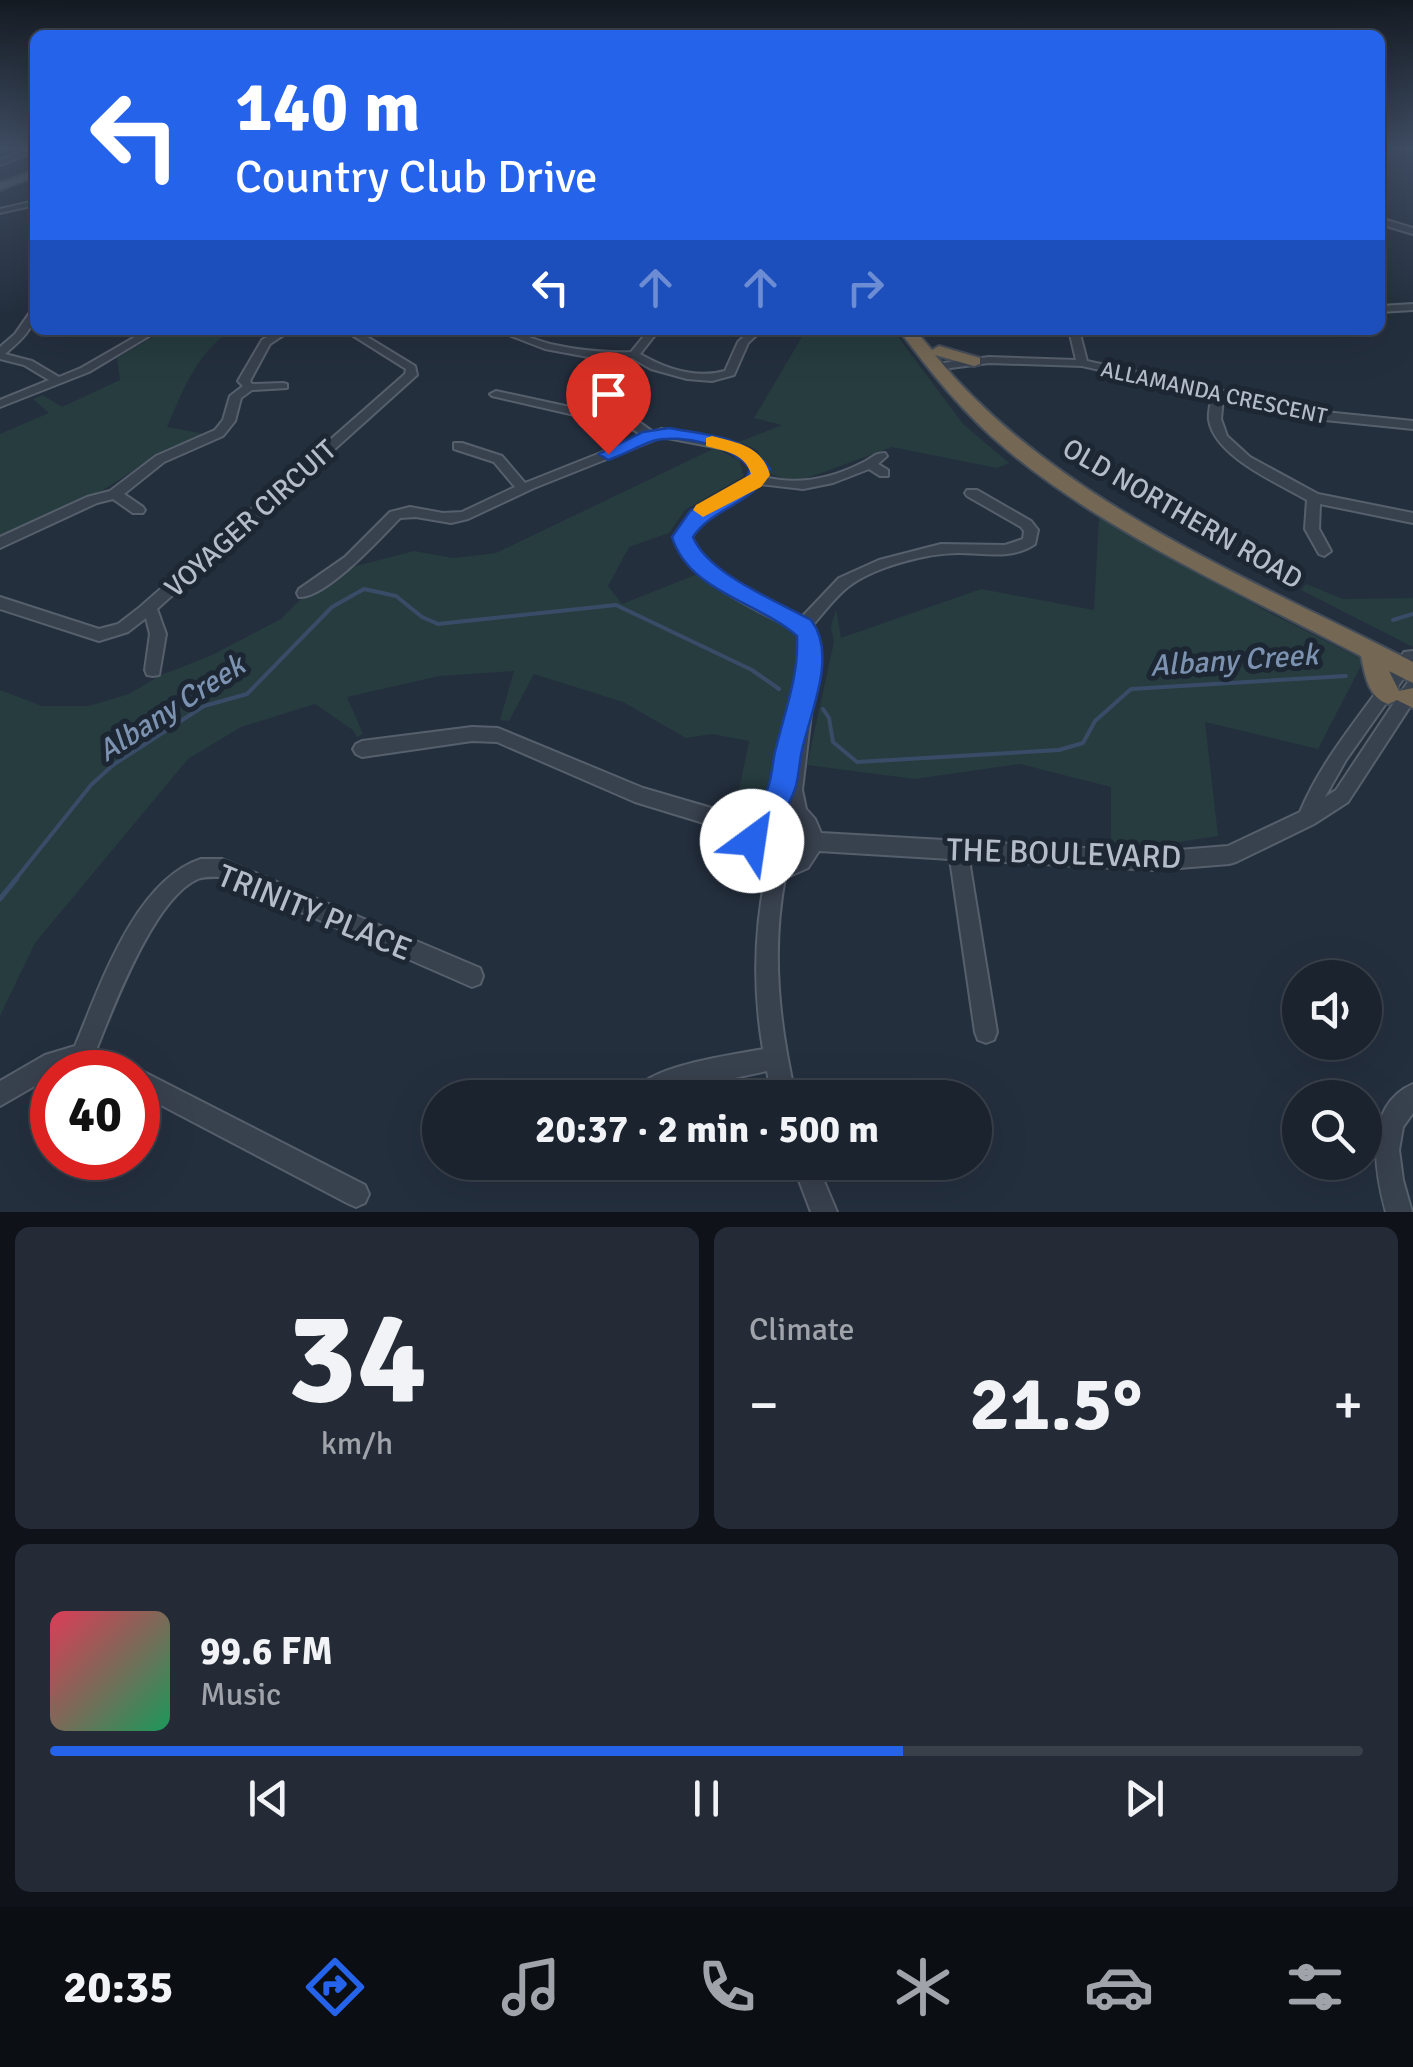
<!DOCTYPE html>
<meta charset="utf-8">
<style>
:root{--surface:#1b232e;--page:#242b36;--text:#f1f3f6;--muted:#a0a4aa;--line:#39404a;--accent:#2563eb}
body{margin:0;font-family:Signika,sans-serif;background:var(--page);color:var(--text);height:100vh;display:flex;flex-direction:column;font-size:38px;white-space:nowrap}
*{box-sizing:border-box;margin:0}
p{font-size:32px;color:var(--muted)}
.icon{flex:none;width:55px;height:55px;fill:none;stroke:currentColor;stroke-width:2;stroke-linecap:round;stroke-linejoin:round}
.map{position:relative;height:1212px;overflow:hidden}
.panel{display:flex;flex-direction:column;gap:15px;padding:15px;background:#0f1319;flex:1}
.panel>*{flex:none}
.guide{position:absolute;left:30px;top:30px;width:1355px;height:305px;border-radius:15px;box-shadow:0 10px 40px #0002,0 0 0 2px var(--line);background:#2563eb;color:#fff;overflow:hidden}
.controls{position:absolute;left:1282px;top:960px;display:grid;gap:20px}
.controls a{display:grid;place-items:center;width:100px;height:100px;border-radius:50%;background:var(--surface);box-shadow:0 10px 40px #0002,0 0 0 2px var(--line);font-size:50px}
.speed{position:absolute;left:30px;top:1050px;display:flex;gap:20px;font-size:50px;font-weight:700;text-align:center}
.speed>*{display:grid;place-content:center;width:130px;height:130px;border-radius:50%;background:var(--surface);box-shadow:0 10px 40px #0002,0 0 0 2px var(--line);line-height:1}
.speed .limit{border:15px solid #d22;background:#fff;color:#111}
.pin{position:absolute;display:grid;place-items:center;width:85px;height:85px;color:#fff;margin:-102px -42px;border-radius:50% 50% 50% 0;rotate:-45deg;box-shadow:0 0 10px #0007}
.pin .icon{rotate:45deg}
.me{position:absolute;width:110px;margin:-55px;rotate:31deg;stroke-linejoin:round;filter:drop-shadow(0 0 8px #0008)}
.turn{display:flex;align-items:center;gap:35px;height:210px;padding:0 40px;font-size:45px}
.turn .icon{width:130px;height:130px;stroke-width:2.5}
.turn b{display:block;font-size:70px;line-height:85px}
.lanes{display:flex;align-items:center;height:95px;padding:0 40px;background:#0003;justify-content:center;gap:50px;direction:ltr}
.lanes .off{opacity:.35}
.big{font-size:75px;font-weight:700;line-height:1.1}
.panel .widget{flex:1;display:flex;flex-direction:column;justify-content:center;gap:15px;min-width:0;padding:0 35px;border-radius:15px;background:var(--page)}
.panel .dial{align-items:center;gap:0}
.dial b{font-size:130px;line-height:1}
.song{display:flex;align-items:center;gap:30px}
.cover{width:120px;height:120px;border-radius:15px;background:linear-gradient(135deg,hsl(350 70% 55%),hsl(150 70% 35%))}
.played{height:10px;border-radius:5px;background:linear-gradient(90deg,var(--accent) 65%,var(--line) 65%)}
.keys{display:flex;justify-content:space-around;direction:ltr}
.heat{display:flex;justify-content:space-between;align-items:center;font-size:55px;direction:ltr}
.panel .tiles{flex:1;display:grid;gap:15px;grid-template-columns:1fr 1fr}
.widget:last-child{grid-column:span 2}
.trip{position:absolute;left:422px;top:1080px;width:570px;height:100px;border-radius:50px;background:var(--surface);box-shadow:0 10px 40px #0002,0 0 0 2px var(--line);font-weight:700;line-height:100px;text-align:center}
.menu{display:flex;height:160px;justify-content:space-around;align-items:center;background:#0b0e12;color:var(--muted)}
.menu .icon{width:70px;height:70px}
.menu .on{color:var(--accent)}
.menu b{font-size:45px;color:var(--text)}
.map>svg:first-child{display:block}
.green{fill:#263c3f}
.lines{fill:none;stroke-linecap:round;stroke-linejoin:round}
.stream-far1{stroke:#394c67;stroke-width:4}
.stream{stroke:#394c67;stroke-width:5}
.minor-casing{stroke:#565f6c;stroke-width:4}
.major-casing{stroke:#414a57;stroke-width:4}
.highway-casing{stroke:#434c59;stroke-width:4}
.minor{fill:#38414e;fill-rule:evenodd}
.major{fill:#56606e;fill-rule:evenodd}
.highway{fill:#746855;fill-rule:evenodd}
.route{fill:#2563eb;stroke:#184099;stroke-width:2.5}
.slow{fill:#f59e0b}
.labels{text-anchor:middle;stroke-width:10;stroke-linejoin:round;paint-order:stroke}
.far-street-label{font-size:22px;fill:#b4bcc9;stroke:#1d2633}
.street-label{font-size:28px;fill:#b4bcc9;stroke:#1d2633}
.water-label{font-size:30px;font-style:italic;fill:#7c92b1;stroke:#1d2633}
.near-street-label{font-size:32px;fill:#b4bcc9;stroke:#1d2633}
</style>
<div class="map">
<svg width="1413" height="1212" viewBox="0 0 1413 1212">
<rect width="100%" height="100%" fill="#242f3e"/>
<!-- green -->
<g class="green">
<path d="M165,330H232C197,352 183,390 167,427L205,434L167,449L103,490L0,536V434L49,413L33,399L43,395L62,407L120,380L117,358Z"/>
<polygon points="806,330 893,330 963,424 1009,463 997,468 892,447 794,483 769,473 757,450 739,442 782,425 754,418"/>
<path d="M715,448L739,460L744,476L685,510L669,533L629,547L608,586L622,604L695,575L794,632C810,661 776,755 769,791L760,798L737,800L749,741L712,734L686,738L623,702L534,674L509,721L500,720L514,671L439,676L347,697L363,734L357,737L353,730L315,704L241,727L188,759L35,943L0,1016V690L42,706H89L129,694L161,675L210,656L281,619L303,597L348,568L414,551L453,558L496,553Z"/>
<polygon points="1099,518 1268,612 1364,660 1318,749 1205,722 1218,836 1153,846 1111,846 1111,787 1020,764 915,779 807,765 834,642 831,627 836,609 841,638 981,589 1094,610"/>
<polygon points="1306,584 1343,599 1413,598 1413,647 1301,590"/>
</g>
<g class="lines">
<!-- stream-far1 -->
<g class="stream-far1">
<polyline points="1393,620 1413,614"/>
<polyline points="823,709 829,718 833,742 857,762 1059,750 1083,743 1095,721 1131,689 1346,676"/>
<polyline points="15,880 91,785 113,765 204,706 247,694 332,607 364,589 396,596 422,617 438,624 616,605 752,670 779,689"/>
</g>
<!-- stream -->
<polyline class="stream" points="0,899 17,878"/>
<!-- minor casing -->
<g class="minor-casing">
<g id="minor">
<polygon points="35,148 35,152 0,165 0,160"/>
<polygon points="35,201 35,205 0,213 0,209"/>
<polygon points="1380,218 1413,228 1413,234 1380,224"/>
<polygon points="1413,304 1413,310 1380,312 1380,306"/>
<path d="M35,310C35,329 19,342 5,354L32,361L59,377L81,368L147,330H159L89,372L0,407V400L49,380L24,365L0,359V347L15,334L31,311Z"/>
<polygon points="279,330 291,330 270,344 250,381 252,384 283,383 287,384 287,388 252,390 241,398 235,421 223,436 164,462 124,494 143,507 145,510 143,513 133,513 113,499 97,503 0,548 0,537 87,497 110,491 156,456 215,430 223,420 230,396 243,386 238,381 262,340"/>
<polygon points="344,330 356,330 415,366 417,375 157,609 166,634 159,675 153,676 147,675 145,670 150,634 146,618 128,632 99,641 0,609 0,597 99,629 118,624 140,607 405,374 406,369"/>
<path d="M496,330C516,330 531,339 550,344C577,350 603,353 631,352L649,330H659L640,354C666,369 696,379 725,371L738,342L751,330H762L748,343L734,375L712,381L687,379L651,369L632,358L599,359L545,349Z"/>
<path d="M1069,330H1079L1087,361L1315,411L1413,421V429L1315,419L1223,398L1221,419L1227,436L1250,457L1318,494L1413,513V523L1320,504L1319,529L1331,551L1324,556L1319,554L1305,529L1307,500C1278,483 1215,457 1209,420C1208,412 1211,402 1212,395L1082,366L989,363L935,370L930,367L935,364L989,357L1076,360Z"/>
<path d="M496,391L639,422L653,432L661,429L738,444L761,460L764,477C799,486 833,478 864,462C873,457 875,453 885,453L887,456L878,464L888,470V476H880L869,469L833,483L803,489L760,484L710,513L701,520L689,537C711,581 759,597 800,619L839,578L879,560L941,544L1005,545L1023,539L1024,531L1021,527L967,496L965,493L967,490H977L1031,521L1038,530L1035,544C1012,560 985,553 959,553C927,553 873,567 848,587C834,598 823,614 811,627L816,634L818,655L802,790L806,809L815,819L821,833L1154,852L1228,846L1300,812C1325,752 1370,706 1404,652L1413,651V665L1346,760L1325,797L1336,790L1407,683L1413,681V702L1348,802L1314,824L1236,862L1229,864L1154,870L969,860L997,1032L994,1040L986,1043L978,1040L975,1032L950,859L819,851L808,868L785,878C771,952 779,1024 796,1098H772L767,1071L673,1091L663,1098H629C643,1065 730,1056 763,1049C753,990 754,932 766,874C750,866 743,852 743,835L635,802L497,742L472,741L362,757L356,754L353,749L356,744L362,741L472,727L498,728L643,788L749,819L765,805L773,788L780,747L783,742L791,740C794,713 810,654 797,631C749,605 700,589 675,537C695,504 721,498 752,477L751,465L730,450L662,437L534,488L468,519L451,523L416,517L400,518C381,538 325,599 299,597L297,593L299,589L345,557L390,512L410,507L443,513L462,512L515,487L494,462L454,449V443H462L502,456L525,483L643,436L631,428L492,396L490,394ZM777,818L789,819L801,830V847L790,858H774L763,847V830Z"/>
<path d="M201,859H222L480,968L483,976L480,984L472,987L221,877C214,877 206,876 198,879C154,898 114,1006 96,1050L130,1064L133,1071L138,1069L146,1073L365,1185L369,1194L365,1203L356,1207L347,1203L138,1093V1072H95L82,1067L52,1072V1076L0,1106V1081L45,1055L75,1046C100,987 134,881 201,859Z"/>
<path d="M1413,1084V1113L1403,1127L1399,1150L1403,1180L1412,1212H1386C1375,1172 1363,1105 1413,1084Z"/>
<polygon points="792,1162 816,1162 837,1212 811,1212"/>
</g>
</g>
<!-- major casing -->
<g class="major-casing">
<polygon id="major" points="35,170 35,177 0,190 0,183"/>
</g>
<!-- highway casing -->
<g class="highway-casing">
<path id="highway" d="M899,330H915L932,350L939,346L980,358V364L974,366L935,355C1054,501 1248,577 1413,662V683L1389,671L1399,691L1413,688V708L1397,700L1388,704C1368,697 1365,675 1361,656C1247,596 1104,532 1006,449C965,415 931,373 899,330Z"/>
</g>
<!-- minor -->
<use href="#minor" class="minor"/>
<!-- major -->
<use href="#major" class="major"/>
<!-- highway -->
<use href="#highway" class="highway"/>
</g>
<!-- sky -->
<linearGradient id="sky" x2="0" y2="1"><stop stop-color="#141a22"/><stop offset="0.47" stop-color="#3f4d63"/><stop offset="1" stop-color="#3f4d63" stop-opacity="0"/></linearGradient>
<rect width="1413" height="316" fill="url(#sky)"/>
<!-- route -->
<path class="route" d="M669,428C706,435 747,436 770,469C756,503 713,507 693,537C708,574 777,601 811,620C838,655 810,713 802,750C799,763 799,777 795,789C787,813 772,829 762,851L752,855L742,851C729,822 757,813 767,790C772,779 772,765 775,752C784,713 799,677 797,636C759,602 689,592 672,537L690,511L746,479L750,469C736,446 679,433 653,441C638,446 624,455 608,460L599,454L643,432Z"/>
<!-- slow -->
<path class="slow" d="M712,436C738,443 762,446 770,475L761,487L703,517L693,510L696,505L751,474C745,453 724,451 706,446V438Z"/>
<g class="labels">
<!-- far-street labels -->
<g class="far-street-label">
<text transform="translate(1214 392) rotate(12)" y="8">ALLAMANDA CRESCENT</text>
</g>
<!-- street labels -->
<g class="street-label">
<text transform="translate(1183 513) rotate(30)" y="10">OLD NORTHERN ROAD</text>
<text transform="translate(250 518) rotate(-42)" y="10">VOYAGER CIRCUIT</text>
</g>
<!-- water labels -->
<g class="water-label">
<text transform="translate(1234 660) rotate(-4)" y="10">Albany Creek</text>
<text transform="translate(171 708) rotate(-33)" y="10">Albany Creek</text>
</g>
<!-- near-street labels -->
<g class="near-street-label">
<text transform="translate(1064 853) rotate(2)" y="11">THE BOULEVARD</text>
<text transform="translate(315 912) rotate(22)" y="11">TRINITY PLACE</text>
</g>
</g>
</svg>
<div class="controls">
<a><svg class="icon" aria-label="sound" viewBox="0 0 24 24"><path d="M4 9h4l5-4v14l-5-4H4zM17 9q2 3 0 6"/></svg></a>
<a><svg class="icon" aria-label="search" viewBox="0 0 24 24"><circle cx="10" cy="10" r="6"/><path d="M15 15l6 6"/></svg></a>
</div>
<div class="speed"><div class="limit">40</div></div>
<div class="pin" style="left:608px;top:454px;background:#d93025"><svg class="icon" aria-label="arrive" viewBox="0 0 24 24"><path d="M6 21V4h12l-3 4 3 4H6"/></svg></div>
<svg class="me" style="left:752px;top:841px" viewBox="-20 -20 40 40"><circle r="19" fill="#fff"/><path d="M0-13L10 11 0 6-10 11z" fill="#2563eb"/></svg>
<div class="trip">20:37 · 2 min · 500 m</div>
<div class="guide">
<div class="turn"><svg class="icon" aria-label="left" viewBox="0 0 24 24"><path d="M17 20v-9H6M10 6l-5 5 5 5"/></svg><div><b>140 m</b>Country Club Drive</div></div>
<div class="lanes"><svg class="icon" aria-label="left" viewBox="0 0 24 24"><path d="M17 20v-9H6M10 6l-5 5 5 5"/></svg><svg class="icon off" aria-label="ahead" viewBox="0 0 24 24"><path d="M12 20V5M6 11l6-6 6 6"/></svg><svg class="icon off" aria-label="ahead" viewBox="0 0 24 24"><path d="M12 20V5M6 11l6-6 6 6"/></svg><svg class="icon off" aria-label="right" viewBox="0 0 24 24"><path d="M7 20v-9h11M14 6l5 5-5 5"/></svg></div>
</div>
</div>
<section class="panel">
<div class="tiles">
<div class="widget dial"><b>34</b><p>km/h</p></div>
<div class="widget"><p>Climate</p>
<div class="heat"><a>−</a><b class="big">21.5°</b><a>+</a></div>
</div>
<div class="widget">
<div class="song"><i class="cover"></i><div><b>99.6 FM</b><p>Music</p></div></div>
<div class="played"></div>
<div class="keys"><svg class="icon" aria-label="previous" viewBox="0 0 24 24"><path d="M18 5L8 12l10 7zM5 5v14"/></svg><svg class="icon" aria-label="pause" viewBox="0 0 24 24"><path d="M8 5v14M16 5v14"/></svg><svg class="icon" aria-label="next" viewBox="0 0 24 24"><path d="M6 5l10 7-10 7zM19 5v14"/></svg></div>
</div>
</div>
</section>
<nav class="menu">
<b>20:35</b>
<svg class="icon on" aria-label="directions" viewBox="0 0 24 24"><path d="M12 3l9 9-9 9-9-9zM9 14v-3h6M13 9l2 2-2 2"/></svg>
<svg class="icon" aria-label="music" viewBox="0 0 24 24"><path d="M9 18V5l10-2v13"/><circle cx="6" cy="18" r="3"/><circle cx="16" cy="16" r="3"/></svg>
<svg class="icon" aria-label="phone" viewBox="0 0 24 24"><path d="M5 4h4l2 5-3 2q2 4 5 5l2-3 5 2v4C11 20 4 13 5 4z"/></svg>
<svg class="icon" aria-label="climate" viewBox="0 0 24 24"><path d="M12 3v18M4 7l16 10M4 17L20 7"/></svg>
<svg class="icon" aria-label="car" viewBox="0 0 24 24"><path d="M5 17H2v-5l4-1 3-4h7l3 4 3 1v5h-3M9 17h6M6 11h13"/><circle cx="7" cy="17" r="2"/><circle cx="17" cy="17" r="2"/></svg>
<svg class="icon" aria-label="filters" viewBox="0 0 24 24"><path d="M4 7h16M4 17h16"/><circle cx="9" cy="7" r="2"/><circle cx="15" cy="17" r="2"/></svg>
</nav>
